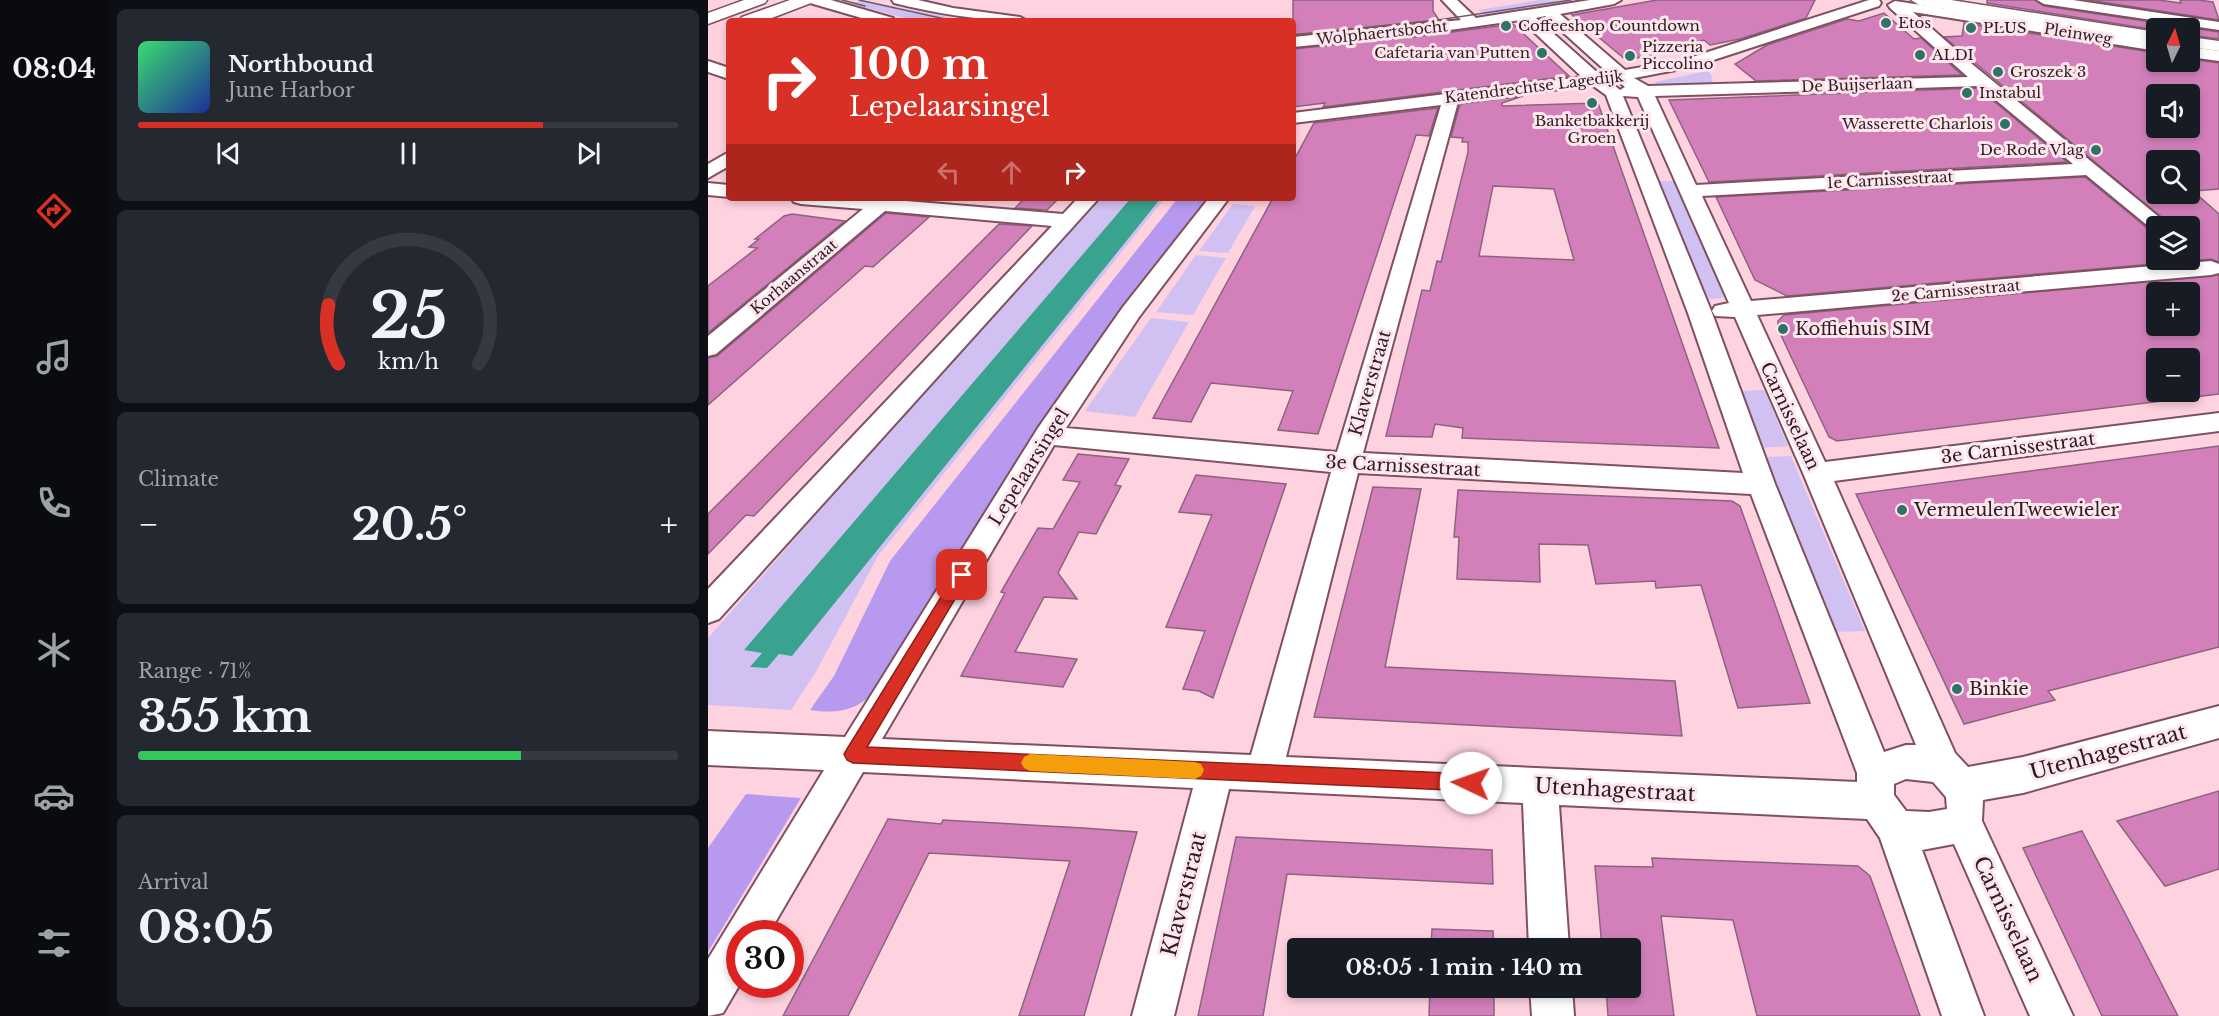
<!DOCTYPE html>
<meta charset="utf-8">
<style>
:root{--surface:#171b24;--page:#242831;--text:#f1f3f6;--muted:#9ea1a6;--line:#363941;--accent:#d93025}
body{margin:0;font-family:"Libre Baskerville",serif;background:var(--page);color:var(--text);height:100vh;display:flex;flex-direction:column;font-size:22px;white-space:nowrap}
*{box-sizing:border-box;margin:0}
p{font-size:20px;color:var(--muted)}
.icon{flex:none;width:33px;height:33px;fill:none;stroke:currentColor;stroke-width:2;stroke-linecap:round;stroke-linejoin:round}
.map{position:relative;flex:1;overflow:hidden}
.drawer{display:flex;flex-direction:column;gap:9px;padding:9px;background:#0d0f14;width:600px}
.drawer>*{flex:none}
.top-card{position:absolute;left:18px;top:18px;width:570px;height:183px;border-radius:6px;box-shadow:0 3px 9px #0003;background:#d93025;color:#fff;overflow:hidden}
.needle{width:39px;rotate:5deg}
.fabs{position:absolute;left:1438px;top:18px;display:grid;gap:12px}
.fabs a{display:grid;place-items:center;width:54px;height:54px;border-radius:6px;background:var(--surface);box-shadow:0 3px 9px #0003;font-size:30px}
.speed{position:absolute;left:18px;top:920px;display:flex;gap:12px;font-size:30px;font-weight:700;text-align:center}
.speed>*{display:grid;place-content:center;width:78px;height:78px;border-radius:50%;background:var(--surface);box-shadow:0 3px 9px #0003;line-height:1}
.speed .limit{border:9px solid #d22;background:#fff;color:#111}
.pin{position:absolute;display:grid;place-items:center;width:51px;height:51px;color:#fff;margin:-26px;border-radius:12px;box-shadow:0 3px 9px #0006}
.me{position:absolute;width:66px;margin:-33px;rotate:273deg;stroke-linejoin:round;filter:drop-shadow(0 0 4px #0008)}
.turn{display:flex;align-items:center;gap:21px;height:126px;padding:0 24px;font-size:27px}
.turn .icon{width:78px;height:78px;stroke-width:2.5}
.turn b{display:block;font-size:42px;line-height:51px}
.lanes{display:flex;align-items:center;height:57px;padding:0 24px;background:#0003;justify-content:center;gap:30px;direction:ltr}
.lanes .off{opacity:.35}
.big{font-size:45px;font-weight:800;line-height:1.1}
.drawer .card{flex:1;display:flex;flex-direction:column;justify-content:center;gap:9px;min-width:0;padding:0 21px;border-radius:9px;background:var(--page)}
.drawer .dial{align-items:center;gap:0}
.dial svg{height:156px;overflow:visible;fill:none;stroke:var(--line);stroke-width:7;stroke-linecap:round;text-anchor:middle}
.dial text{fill:var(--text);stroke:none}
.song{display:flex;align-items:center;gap:18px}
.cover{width:72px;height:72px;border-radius:9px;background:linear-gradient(135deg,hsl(140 70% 55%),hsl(230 70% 35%))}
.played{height:6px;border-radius:3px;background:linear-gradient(90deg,var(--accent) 75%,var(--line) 75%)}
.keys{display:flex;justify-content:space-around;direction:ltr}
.heat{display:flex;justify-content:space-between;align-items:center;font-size:33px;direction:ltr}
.charge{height:9px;border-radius:4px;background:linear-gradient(90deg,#34c759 71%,var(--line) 0)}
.trip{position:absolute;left:579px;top:938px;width:354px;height:60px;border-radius:6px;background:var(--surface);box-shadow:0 3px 9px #0003;font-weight:800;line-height:60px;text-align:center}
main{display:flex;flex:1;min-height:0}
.dock{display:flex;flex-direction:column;width:108px;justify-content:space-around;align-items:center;background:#090b0e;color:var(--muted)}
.dock .icon{width:42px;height:42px}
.dock .selected{color:var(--accent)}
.dock b{font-size:27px;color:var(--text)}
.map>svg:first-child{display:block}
.green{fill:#d1c1f3}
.forest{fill:#b79af0}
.water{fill:#39a390}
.building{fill:#d380ba;stroke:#8c637f;stroke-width:1.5;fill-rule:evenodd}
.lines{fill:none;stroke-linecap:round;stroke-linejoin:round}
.street-casing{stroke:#7f5160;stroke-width:4}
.primary-casing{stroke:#7f5160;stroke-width:3}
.street{fill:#fff;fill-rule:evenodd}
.primary{fill:#fff;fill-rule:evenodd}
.tram{stroke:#755962;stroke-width:1.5}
.route{fill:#d93025;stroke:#8d1f18;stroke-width:1.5}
.slow{fill:#f59e0b}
.poi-dot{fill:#2e7366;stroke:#fde6ec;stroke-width:2}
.labels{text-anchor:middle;stroke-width:6;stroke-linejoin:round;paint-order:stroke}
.far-poi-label{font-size:15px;fill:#2f1b22;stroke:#fde6ec;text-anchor:start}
.far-street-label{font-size:15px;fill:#2f1b22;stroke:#fde6ec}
.poi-label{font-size:18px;fill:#2f1b22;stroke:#fde6ec;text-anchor:start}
.street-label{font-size:18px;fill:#2f1b22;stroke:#fde6ec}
.near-street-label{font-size:21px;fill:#2f1b22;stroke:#fde6ec}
</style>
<main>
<nav class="dock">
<b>08:04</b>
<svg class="icon selected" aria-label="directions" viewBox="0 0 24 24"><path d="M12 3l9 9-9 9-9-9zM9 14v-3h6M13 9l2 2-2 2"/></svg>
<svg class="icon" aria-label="music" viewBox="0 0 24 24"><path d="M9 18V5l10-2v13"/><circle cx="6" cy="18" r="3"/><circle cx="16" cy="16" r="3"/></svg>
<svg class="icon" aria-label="phone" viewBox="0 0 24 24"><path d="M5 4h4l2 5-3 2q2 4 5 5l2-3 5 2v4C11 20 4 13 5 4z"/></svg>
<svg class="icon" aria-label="climate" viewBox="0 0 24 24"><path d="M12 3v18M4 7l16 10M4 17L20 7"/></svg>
<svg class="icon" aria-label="car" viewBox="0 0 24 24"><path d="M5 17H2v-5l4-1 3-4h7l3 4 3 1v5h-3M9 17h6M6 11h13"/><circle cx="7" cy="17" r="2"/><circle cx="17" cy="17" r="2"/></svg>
<svg class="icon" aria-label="filters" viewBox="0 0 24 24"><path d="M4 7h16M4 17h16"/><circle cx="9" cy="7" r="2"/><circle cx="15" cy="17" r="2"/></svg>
</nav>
<section class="drawer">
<div class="card">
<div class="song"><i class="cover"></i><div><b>Northbound</b><p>June Harbor</p></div></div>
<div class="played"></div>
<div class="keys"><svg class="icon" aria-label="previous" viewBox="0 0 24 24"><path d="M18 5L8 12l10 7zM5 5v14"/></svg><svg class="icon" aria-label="pause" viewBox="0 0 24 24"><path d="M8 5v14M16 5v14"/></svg><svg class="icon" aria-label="next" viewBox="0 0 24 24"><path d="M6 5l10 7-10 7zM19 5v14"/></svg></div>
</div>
<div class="card dial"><svg viewBox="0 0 100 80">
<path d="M14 69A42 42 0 1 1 86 69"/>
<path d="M14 69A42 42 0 0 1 9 39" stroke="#d93025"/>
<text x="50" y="56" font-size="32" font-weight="700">25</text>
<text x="50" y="72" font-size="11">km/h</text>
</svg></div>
<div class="card"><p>Climate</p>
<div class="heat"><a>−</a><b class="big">20.5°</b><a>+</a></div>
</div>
<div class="card"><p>Range · 71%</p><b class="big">355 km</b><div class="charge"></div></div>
<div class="card"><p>Arrival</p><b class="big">08:05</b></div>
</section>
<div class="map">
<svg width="1511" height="1016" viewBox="0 0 1511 1016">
<rect width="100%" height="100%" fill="#fed2df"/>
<!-- green -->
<g class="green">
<polygon points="154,0 260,21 210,21 143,4"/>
<polygon points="832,0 870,1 778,15 770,10"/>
<polygon points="1231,0 1251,0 1449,30 1449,33"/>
<polygon points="999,71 1003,74 1005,83 999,86 952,87 946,82"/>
<polygon points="946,181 967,181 1017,294 1014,298 1001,299 992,295"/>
<polygon points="393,198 423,198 36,650 55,653 43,667 71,654 453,198 457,198 170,556 109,670 83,710 0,705 0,638 281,317"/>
<polygon points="525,204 547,206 520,253 491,251"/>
<polygon points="488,255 518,258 485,315 448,312"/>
<polygon points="443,318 481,322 427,417 377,411"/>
<polygon points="1056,390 1080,446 1052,448 1031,391"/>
<polygon points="1083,456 1157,631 1125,632 1057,457"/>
</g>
<!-- forest -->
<g class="forest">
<path d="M470,198H503L169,691C146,711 131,714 102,710L126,676L182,561Z"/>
<polygon points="38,794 93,798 0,952 0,848"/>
</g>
<!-- water -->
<polygon class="water" points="423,198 453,198 84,656 71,654 59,668 42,667 54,653 36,650"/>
<!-- building -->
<g class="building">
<polygon points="585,0 725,0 725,11 731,20 585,35"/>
<polygon points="949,0 1107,0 1098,18 1032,39 1002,45 996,40 949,54 918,60 864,15"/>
<polygon points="1279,0 1327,0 1336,6 1511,32 1511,39 1482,35 1482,28 1449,30 1279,3"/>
<polygon points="1380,0 1450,0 1473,3 1472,0 1490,0 1505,2 1511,20"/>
<polygon points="1176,13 1206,39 1213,38 1254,75 1048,81 1027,64 1059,45 1139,19 1151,21"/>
<path d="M1256,23L1449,53V62H1482V59L1511,63V189L1485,191L1511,214V262L1503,259L1079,296L1047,280L1008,197L1377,177L1444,232L1449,233V260H1482V226H1464L1236,37L1254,36ZM1449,94H1482V128H1449ZM1449,160H1482V194H1449Z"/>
<polygon points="805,24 861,76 615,107 617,103 585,107 585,49 706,37"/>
<polygon points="1270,88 1359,162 1001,182 961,100"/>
<path d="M815,96L794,103V106L890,103L1011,448L754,438L755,428L727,424L724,437L678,436L714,290L722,291L729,261L733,262L760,152V142H754L755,138L743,137L752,104ZM785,186L846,189L866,260L771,256Z"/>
<polygon points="730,108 721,136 708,135 610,434 570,430 585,391 503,383 483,422 445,418 565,198 585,198 585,162 606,123"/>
<polygon points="317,198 351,198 339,210 307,208"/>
<polygon points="178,213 221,217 165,267 157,266 0,405 0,358 9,356"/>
<polygon points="84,214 137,221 0,333 0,286 49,248 41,247 51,239 47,239 76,216"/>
<polygon points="291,224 324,226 46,516 38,515 0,554 0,514"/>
<path d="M1511,275V394L1129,441L1121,437L1070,329V321L1076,315ZM1449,292H1482V326H1449ZM1449,358H1482V392H1449Z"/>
<polygon points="1511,446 1511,647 1340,691 1347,700 1256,724 1148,494"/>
<polygon points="370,454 421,459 407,485 413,486 388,534 371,532 350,573 369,599 336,597 307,652 369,659 355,687 253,676 297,593 293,592 330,528 345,529 372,482 355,480"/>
<polygon points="488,475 578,484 505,698 491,691 475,689 497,631 458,627 504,515 471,512"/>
<polygon points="665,487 713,489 677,667 967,681 974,736 606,717"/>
<polygon points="750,490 1024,501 1032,506 1102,703 1030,708 993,585 948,588 947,581 888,584 880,545 831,544 832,582 749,579 751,537 746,537"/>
<polygon points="1511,791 1511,869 1457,886 1409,821"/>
<polygon points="180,819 233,824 235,820 375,828 429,832 376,1016 311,1016 362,861 221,853 140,1016 75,1016"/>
<polygon points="1374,831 1432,942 1470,1016 1394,1016 1315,848"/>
<polygon points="528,837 784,850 785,884 579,874 555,1016 490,1016"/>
<polygon points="944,858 1150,866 1162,876 1212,1016 1049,1016 1025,920 953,916 966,1016 900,1016 898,987 922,987 922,948 894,948 887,866 945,867"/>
<polygon points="724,929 785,931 786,948 723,948"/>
<polygon points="722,987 786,987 786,1016 721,1016"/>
</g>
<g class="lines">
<!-- street casing -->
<g class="street-casing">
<g id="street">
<polygon points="100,0 123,0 185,18 187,21 164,21 102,3"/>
<path d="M184,0H210L245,8L312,17L319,21C273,21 231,14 186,3Z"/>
<path d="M734,0H749L768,18L882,0H913L906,4L852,14L917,70L975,60L1161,0H1171L1173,3L1171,6L984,67L926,78L940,86L1260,77L1182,8L1180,5L1187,1L1449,41V51L1205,12L1264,64L1462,226H1449V231L1445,230L1378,175L994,196L1043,301L1503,261L1511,264V273L1503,275L1049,315L1117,462L1511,413V431L1126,481L1247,753L1260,767L1315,757L1511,706V738L1315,793L1275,800L1274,821L1365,1016H1322L1246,844L1214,850L1276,1016H1234L1172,838L1159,819L851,805L861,948H821L815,803L521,789L466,1016H424L485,788L155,772L61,933H32V984L15,1013L0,1016V959L116,770L0,765V731L137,737L330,428L415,307L501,198H521L431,317L358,428L629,452L733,105L585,123V113L874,77L813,20L706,35L585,47V37L753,20ZM837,16L900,73L891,74L828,18ZM910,81L917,87L912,90L902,82ZM884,85L898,95L980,313L1035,473L655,453L750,102ZM1271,86L1365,164L988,185L947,96ZM915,96L930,97L1021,303L1007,306L1004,311L1007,316L1027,317L1095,473L1208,745H1198L1176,752L1067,484L1004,313ZM346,445L623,472L543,755L174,739ZM650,473L1043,494L1149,773V782L578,757ZM1198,779L1225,782L1238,797L1239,809L1221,812L1198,811L1186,795V784Z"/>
<polygon points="1329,0 1365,0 1511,22 1511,30 1336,4"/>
<polygon points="1482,47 1511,51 1511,61 1482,57"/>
<polygon points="0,61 21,68 21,79 0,72"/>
<polygon points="21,152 21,166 0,178 0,164"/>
<polygon points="0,183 21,185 21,197 0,195"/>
<polygon points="83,198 162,198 355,214 370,198 391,198 11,619 0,623 0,589 344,226 177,211 8,354 0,356 0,336 155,209 93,204 86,202"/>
<polygon points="822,987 864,987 866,1016 824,1016"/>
</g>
</g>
<!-- primary casing -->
<g class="primary-casing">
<g id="primary">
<polygon points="36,0 59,0 57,3 0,24 0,13"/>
<polygon points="82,0 105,0 103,3 56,21 31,21 34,17"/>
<polygon points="1203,0 1243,0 1449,32 1449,42 1211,5"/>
<polygon points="1482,37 1511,41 1511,51 1482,47"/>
</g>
</g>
<!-- street -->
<use href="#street" class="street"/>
<!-- primary -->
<use href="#primary" class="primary"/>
<!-- tram -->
<g class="tram">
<polyline points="134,0 157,6"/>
<polyline points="151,0 246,21"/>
<polyline points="585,35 730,20 863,0"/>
</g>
</g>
<!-- route -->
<polygon class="route" points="254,569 259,571 261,575 259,579 159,747 763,774 769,777 772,783 769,789 763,791 145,763 139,760 136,754 139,749 249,571"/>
<!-- slow -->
<polygon class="slow" points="322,754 487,762 493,764 496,770 493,776 487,779 322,771 316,768 313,763 316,757"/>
<!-- markers -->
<g class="poi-dot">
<circle cx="1178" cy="23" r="6"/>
<circle cx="798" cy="26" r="6"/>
<circle cx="1263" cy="28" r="6"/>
<circle cx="834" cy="53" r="6"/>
<circle cx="1212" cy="55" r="6"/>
<circle cx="922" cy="56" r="6"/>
<circle cx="1290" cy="72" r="6"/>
<circle cx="1259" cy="93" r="6"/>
<circle cx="884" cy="103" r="6"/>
<circle cx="1297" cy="124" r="6"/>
<circle cx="1388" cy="150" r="6"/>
<circle cx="1075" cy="329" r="6"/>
<circle cx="1194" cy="510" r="6"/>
<circle cx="1249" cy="689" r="6"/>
</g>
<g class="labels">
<!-- far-poi labels -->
<g class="far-poi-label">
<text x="1190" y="28">Etos</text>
<text x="810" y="31">Coffeeshop Countdown</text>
<text x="1275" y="33">PLUS</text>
<text x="934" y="52">Pizzeria<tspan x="934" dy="17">Piccolino</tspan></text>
<text x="822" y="58" text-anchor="end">Cafetaria van Putten</text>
<text x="1224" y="60">ALDI</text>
<text x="1302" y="77">Groszek 3</text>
<text x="1271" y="98">Instabul</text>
<text x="884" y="126" text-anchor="middle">Banketbakkerij<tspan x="884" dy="17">Groen</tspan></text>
<text x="1285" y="129" text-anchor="end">Wasserette Charlois</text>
<text x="1376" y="155" text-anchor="end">De Rode Vlag</text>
</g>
<!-- far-street labels -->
<g class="far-street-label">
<text transform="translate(674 33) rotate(-6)" y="5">Wolphaertsbocht</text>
<text transform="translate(1370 34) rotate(9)" y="5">Pleinweg</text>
<text transform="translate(1149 85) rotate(-2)" y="5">De Buijserlaan</text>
<text transform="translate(826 87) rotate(-7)" y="5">Katendrechtse Lagedijk</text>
<text transform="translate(1182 180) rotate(-3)" y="5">1e Carnissestraat</text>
<text transform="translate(86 277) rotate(-40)" y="5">Korhaanstraat</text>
<text transform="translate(1248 291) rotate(-5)" y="5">2e Carnissestraat</text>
</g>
<!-- poi labels -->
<g class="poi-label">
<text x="1087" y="335">Koffiehuis SIM</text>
<text x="1206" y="516">VermeulenTweewieler</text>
<text x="1261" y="695">Binkie</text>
</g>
<!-- street labels -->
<g class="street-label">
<text transform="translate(662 383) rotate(-74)" y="6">Klaverstraat</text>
<text transform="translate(1082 416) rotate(65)" y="6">Carnisselaan</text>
<text transform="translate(1310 448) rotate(-7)" y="6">3e Carnissestraat</text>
<text transform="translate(695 466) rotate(3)" y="6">3e Carnissestraat</text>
<text transform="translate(321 467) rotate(-58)" y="6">Lepelaarsingel</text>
</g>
<!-- near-street labels -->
<g class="near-street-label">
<text transform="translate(1400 752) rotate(-15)" y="7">Utenhagestraat</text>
<text transform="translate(907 790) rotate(3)" y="7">Utenhagestraat</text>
<text transform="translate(476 894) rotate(-76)" y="7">Klaverstraat</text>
<text transform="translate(1300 919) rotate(65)" y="7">Carnisselaan</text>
</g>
</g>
</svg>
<div class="fabs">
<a><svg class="needle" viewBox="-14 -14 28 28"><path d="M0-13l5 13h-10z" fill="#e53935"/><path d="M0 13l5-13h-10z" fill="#9ea1a6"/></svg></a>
<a><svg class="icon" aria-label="sound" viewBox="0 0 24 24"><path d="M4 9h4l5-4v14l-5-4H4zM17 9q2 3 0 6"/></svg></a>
<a><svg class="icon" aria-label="search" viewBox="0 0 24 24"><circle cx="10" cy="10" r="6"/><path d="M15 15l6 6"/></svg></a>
<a><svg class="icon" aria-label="layers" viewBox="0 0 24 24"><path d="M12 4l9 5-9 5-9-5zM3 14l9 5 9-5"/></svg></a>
<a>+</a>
<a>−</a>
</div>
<div class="speed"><div class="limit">30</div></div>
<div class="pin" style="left:254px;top:575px;background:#d93025"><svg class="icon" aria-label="arrive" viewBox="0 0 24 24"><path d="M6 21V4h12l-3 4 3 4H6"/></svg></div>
<svg class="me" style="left:763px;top:783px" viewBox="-20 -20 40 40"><circle r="19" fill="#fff"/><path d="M0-13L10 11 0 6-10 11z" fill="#d93025"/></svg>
<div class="trip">08:05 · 1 min · 140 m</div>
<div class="top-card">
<div class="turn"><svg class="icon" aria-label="right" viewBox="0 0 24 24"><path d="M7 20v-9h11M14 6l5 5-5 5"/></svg><div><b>100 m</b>Lepelaarsingel</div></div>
<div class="lanes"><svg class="icon off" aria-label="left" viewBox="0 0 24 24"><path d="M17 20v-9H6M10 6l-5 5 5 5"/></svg><svg class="icon off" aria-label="ahead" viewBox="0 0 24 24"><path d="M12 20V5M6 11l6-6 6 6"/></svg><svg class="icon" aria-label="right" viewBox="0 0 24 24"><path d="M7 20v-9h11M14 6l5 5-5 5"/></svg></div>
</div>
</div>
</main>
